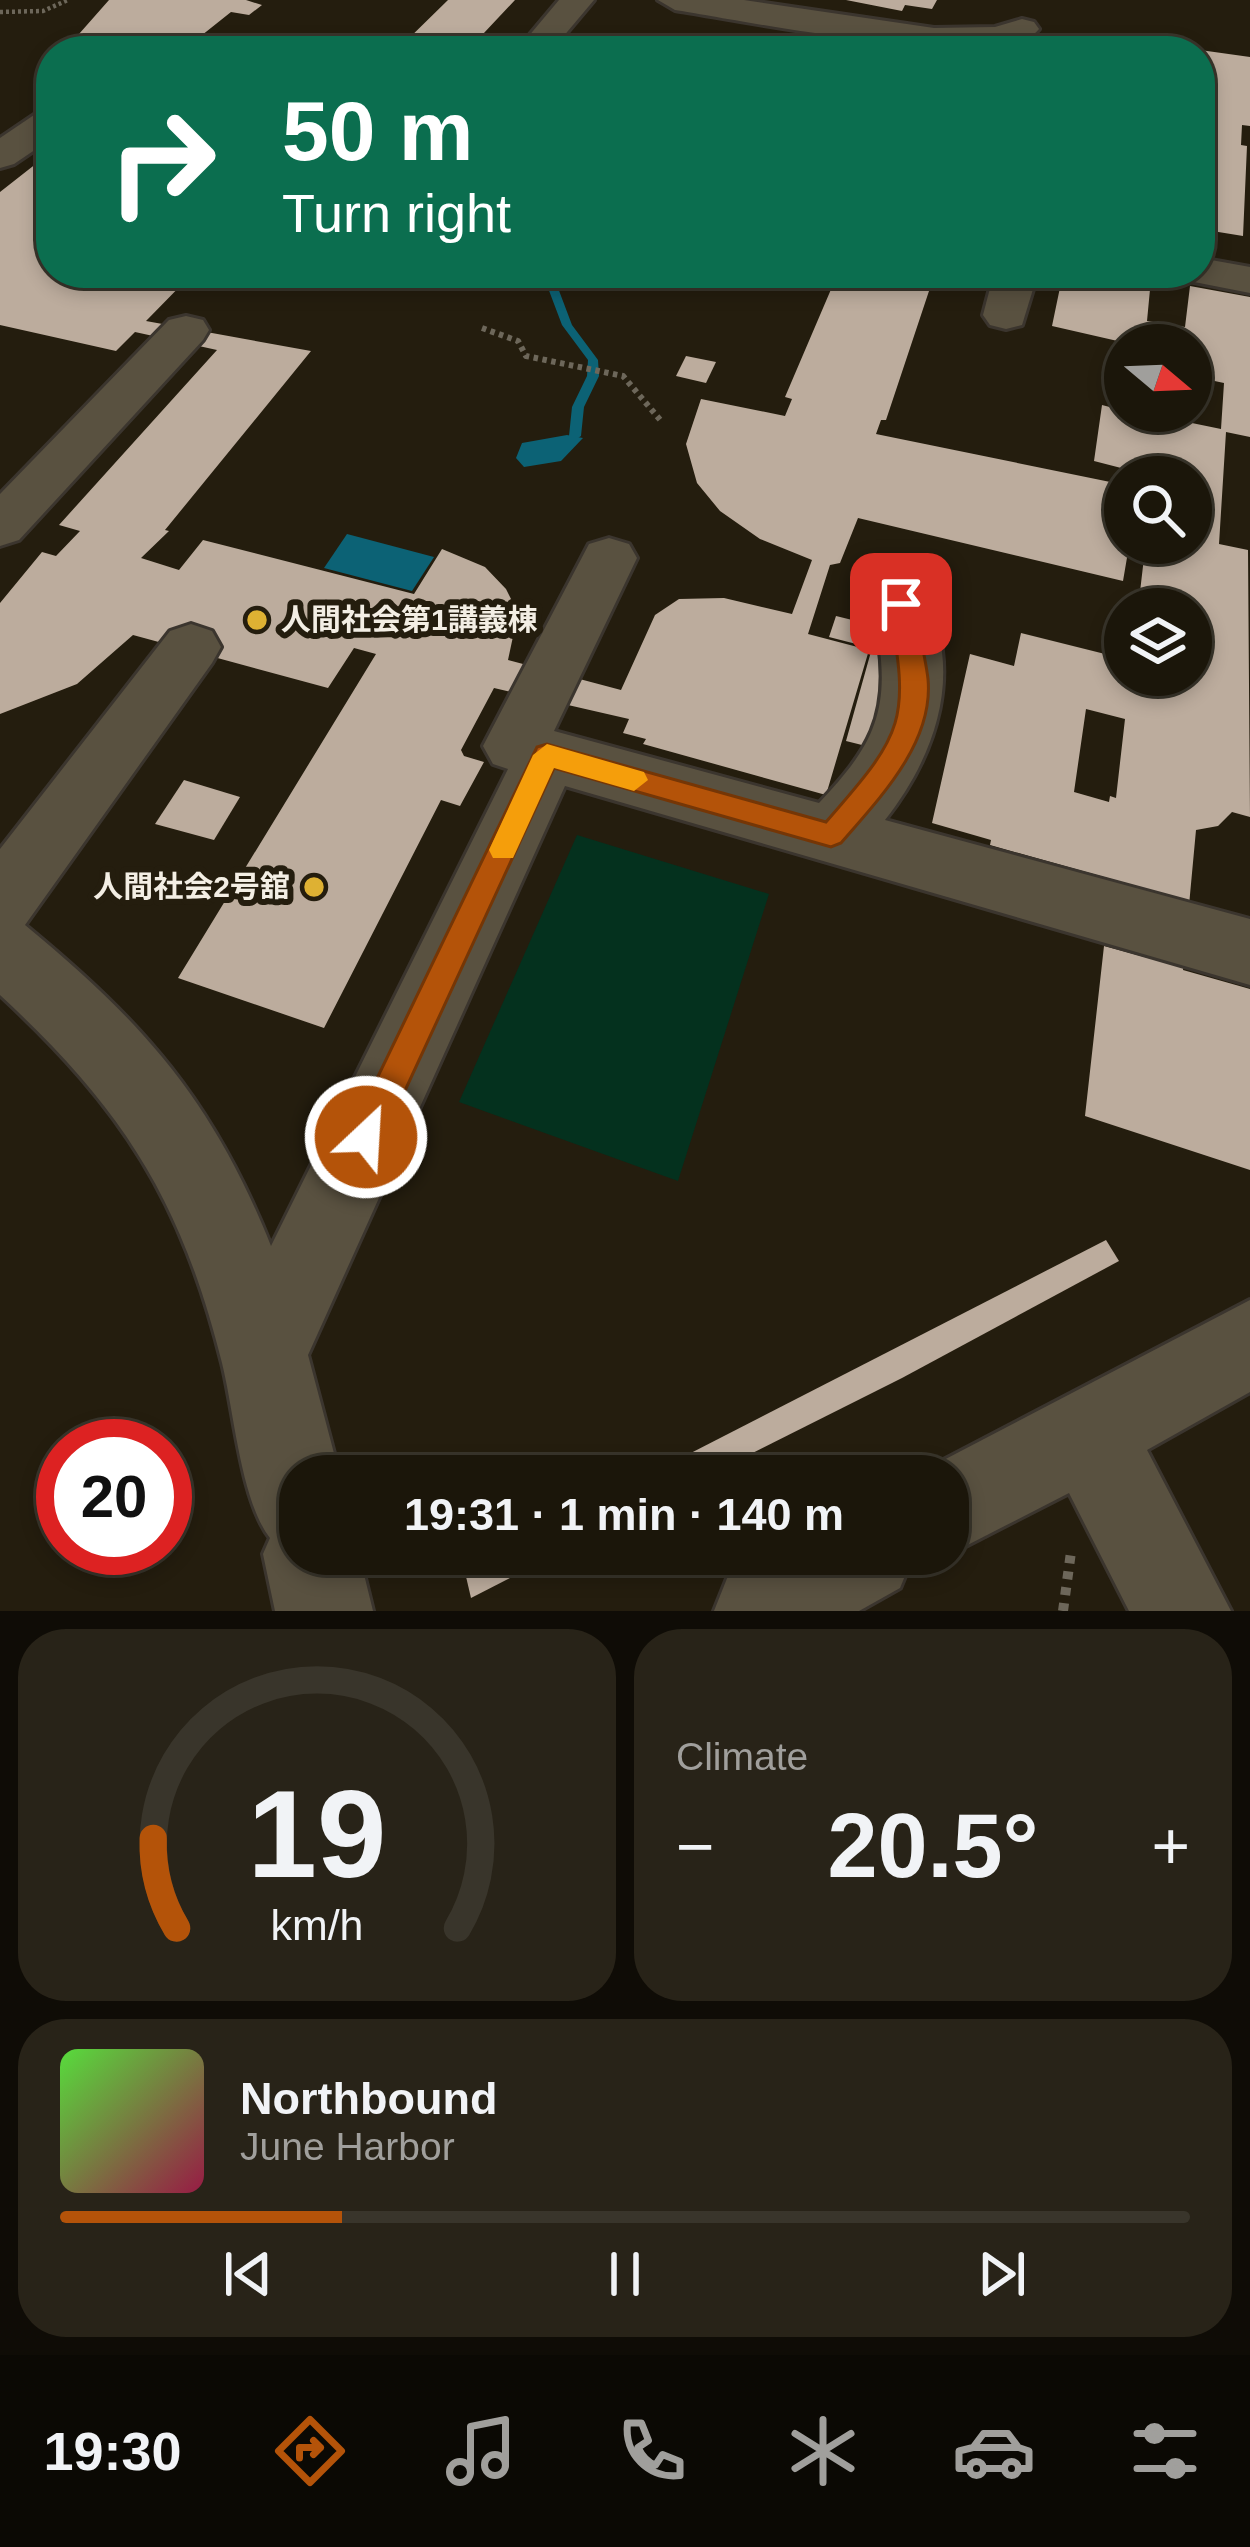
<!DOCTYPE html>
<meta charset="utf-8">
<style>
:root{--surface:#1b160a;--page:#282318;--text:#f1f3f6;--muted:#a09f9c;--line:#39352b;--accent:#b45309}
body{margin:0;font-family:Arial,"Noto Sans JP",sans-serif;background:var(--page);color:var(--text);height:100vh;display:flex;flex-direction:column;font-size:45px;white-space:nowrap}
*{box-sizing:border-box;margin:0}
p{font-size:39px;color:var(--muted)}
.icon{flex:none;width:66px;height:66px;fill:none;stroke:currentColor;stroke-width:2;stroke-linecap:round;stroke-linejoin:round}
.map{position:relative;height:1611px;overflow:hidden}
.side{display:flex;flex-direction:column;gap:18px;padding:18px;background:#0f0c06;flex:1}
.side>*{flex:none}
.banner{position:absolute;left:36px;top:36px;width:1179px;height:252px;border-radius:48px;box-shadow:0 6px 18px #0003,0 0 0 3px var(--line);background:#0b6e4f;color:#fff;overflow:hidden}
.needle{width:78px;rotate:109deg}
.tools{position:absolute;left:1104px;top:324px;display:grid;gap:24px}
.tools a{display:grid;place-items:center;width:108px;height:108px;border-radius:50%;background:var(--surface);box-shadow:0 6px 18px #0003,0 0 0 3px var(--line);font-size:60px}
.speed{position:absolute;left:36px;top:1419px;display:flex;gap:24px;font-size:60px;font-weight:700;text-align:center}
.speed>*{display:grid;place-content:center;width:156px;height:156px;border-radius:50%;background:var(--surface);box-shadow:0 6px 18px #0003,0 0 0 3px var(--line);line-height:1}
.speed .limit{border:18px solid #d22;background:#fff;color:#111}
.pin{position:absolute;display:grid;place-items:center;width:102px;height:102px;color:#fff;margin:-51px;border-radius:24px;box-shadow:0 6px 18px #0006}
.me{position:absolute;width:132px;margin:-66px;rotate:25deg;stroke-linejoin:round;filter:drop-shadow(0 0 9px #0008)}
.turn{display:flex;align-items:center;gap:42px;height:252px;padding:0 48px;font-size:54px}
.turn .icon{width:156px;height:156px;stroke-width:2.5}
.turn b{display:block;font-size:84px;line-height:102px}
.big{font-size:90px;font-weight:600;line-height:1.1}
.side .widget{flex:1;display:flex;flex-direction:column;justify-content:center;gap:18px;min-width:0;padding:0 42px;border-radius:48px;background:var(--page)}
.side .dial{align-items:center;gap:0}
.dial svg{height:312px;overflow:visible;fill:none;stroke:var(--line);stroke-width:7;stroke-linecap:round;text-anchor:middle}
.dial text{fill:var(--text);stroke:none}
.song{display:flex;align-items:center;gap:36px}
.cover{width:144px;height:144px;border-radius:18px;background:linear-gradient(135deg,hsl(110 70% 55%),hsl(340 70% 35%))}
.played{height:12px;border-radius:6px;background:linear-gradient(90deg,var(--accent) 25%,var(--line) 25%)}
.keys{display:flex;justify-content:space-around;direction:ltr}
.heat{display:flex;justify-content:space-between;align-items:center;font-size:66px;direction:ltr}
.side .tiles{flex:1;display:grid;gap:18px;grid-template-columns:1fr 1fr}
.widget:last-child{grid-column:span 2}
.trip{position:absolute;left:279px;top:1455px;width:690px;height:120px;border-radius:48px;background:var(--surface);box-shadow:0 6px 18px #0003,0 0 0 3px var(--line);font-weight:600;line-height:120px;text-align:center}
.tab-bar{display:flex;height:192px;justify-content:space-around;align-items:center;background:#0b0904;color:var(--muted)}
.tab-bar .icon{width:84px;height:84px}
.tab-bar .current{color:var(--accent)}
.tab-bar b{font-size:54px;color:var(--text)}
.map>svg:first-child{display:block}
.green{fill:#04311e}
.water{fill:#0c6275}
.lines{fill:none;stroke-linecap:round;stroke-linejoin:round}
.stream{fill:#0c6275;fill-rule:evenodd}
.building{fill:#bcac9d;fill-rule:evenodd}
.minor-casing{stroke:#3b352e;stroke-width:6}
.path-far2{stroke:#6d675a;stroke-width:4.5;stroke-dasharray:3 3;stroke-linecap:butt}
.path-far1{stroke:#6d675a;stroke-width:6;stroke-dasharray:4.5 4.5;stroke-linecap:butt}
.path{stroke:#6d675a;stroke-width:10;stroke-dasharray:8 8;stroke-linecap:butt}
.minor{fill:#595140;fill-rule:evenodd}
.route{fill:#b45309;stroke:#753606;stroke-width:3}
.slow{fill:#f59e0b}
.poi-dot{fill:#deb133;stroke:#241d0e;stroke-width:4.5}
.labels{text-anchor:middle;stroke-width:12;stroke-linejoin:round;paint-order:stroke}
.poi-label{font-size:30px;font-weight:bold;fill:#f3eee4;stroke:#241d0e;text-anchor:start}
</style>
<div class="map">
<svg width="1250" height="1611" viewBox="0 0 1250 1611">
<rect width="100%" height="100%" fill="#241d0e"/>
<!-- green -->
<polygon class="green" points="577,835 769,894 678,1181 459,1102"/>
<!-- water -->
<g class="water">
<polygon points="567,435 583,438 561,461 524,467 516,458 522,443"/>
<polygon points="347,534 434,557 412,591 324,568"/>
</g>
<g class="lines">
<!-- stream -->
<polygon class="stream" points="547,273 557,273 555,280 572,325 598,360 599,376 584,407 581,436 575,440 569,436 572,407 587,376 588,360 562,325 545,280"/>
</g>
<!-- building -->
<g class="building">
<polygon points="109,0 246,0 262,5 249,15 231,12 182,51 64,51"/>
<polygon points="448,0 515,0 483,34 575,51 399,48"/>
<polygon points="846,0 937,0 932,9 905,5 902,11"/>
<polygon points="1115,38 1189,48 1189,51 1079,51 1082,39 1114,44"/>
<polygon points="1200,50 1250,57 1250,126 1242,125 1241,145 1247,146 1243,236 1200,229"/>
<path d="M51,152V273H193L146,321L311,351L165,530L169,531L141,558L179,570L203,540L414,594L442,549L485,567L506,589L518,613L508,660L621,690L655,615L679,599L724,598L792,614L812,560L760,539L720,511L697,483L686,444L701,399L785,416L792,399L785,397L835,280L810,273H935L886,420H881L876,434L1125,485V543H1191V477H1156L1094,461L1102,405L1125,411H1188L1187,422L1221,429L1224,383L1191,376V345H1135L1052,326L1063,273H1120L1151,279L1147,321L1185,327L1190,286L1250,297V437L1226,432L1219,544L1248,550L1250,817L1232,812L1218,826L1196,830L1183,970L1250,989V1170L1085,1116L1104,946L1152,959L1157,892L990,845L991,840L932,823L970,654L1014,666L1021,633L1125,659V675H1191V609H1138L1145,549L1129,546L1123,581L858,518L840,563L830,565L808,634L869,650L826,795L643,744L646,739L623,733L629,719L494,688L461,750L464,756L484,762L460,806L441,800L324,1028L178,978L376,654L354,648L328,688L133,635L77,684L0,714V603L42,552L56,556L80,531L59,525L217,350L135,332L116,351L0,325V192ZM1086,709L1125,719L1116,798L1110,796L1109,802L1074,792Z"/>
<polygon points="686,356 716,362 706,383 676,376"/>
<polygon points="836,616 889,629 893,639 874,748 846,741 872,648 829,637"/>
<polygon points="184,780 240,797 214,840 155,824"/>
<polygon points="1106,1240 1119,1261 902,1378 707,1476 646,1476"/>
<polygon points="493,1554 557,1554 471,1598 464,1568"/>
</g>
<g class="lines">
<!-- minor casing -->
<g class="minor-casing">
<g id="minor">
<polygon points="559,0 594,0 557,44 533,44 528,37"/>
<path d="M658,0H744L934,28L995,27L1022,19L1034,22L1039,29C1006,75 735,19 675,10Z"/>
<polygon points="51,109 51,139 14,164 0,168 0,138 37,113"/>
<polygon points="1200,258 1250,267 1250,293 1184,280 1179,273 1200,273"/>
<path d="M643,273H747L741,282C713,289 677,289 649,282Z"/>
<polygon points="994,273 1038,273 1022,325 1006,329 990,325 983,315"/>
<polygon points="186,316 203,320 209,330 203,340 19,540 0,546 0,494 169,320"/>
<path d="M609,538L629,544L637,558L554,731L819,803C868,751 890,717 879,643C876,621 870,609 881,589L901,583L921,589C966,668 937,754 885,820L1250,919V985L565,786L308,1355L340,1476H300V1554H359L373,1611H275L263,1554L270,1538C241,1501 234,1411 222,1363C181,1199 123,1109 0,995V849L170,631L191,624L212,631L221,647L212,663L25,925C144,1023 213,1101 271,1246L508,769L493,764L483,746L589,544Z"/>
<polygon points="1250,1300 1250,1392 1147,1450 1231,1611 1129,1611 1069,1493 948,1555 945,1554 948,1476 915,1475"/>
<polygon points="769,1554 914,1554 900,1588 859,1611 714,1611 728,1576"/>
</g>
</g>
<!-- path-far2 -->
<polyline class="path-far2" points="0,12 43,11 68,0"/>
<!-- path-far1 -->
<polyline class="path-far1" points="482,328 518,341 526,356 623,376 662,422"/>
<!-- path -->
<polyline class="path" points="1063,1611 1071,1552"/>
<!-- minor -->
<use href="#minor" class="minor"/>
</g>
<!-- route -->
<path class="route" d="M901,595L913,604C918,629 925,654 928,679C934,743 879,799 841,843L831,847L554,768L378,1149L366,1154L354,1149L350,1137L354,1126L537,747L547,744L826,822C905,732 910,721 889,604Z"/>
<!-- slow -->
<polygon class="slow" points="547,744 644,772 648,780 634,791 554,768 513,858 493,858 489,850 533,755"/>
<!-- markers -->
<g class="poi-dot">
<circle cx="257" cy="620" r="12"/>
<circle cx="314" cy="887" r="12"/>
</g>
<g class="labels">
<!-- poi labels -->
<g class="poi-label">
<text x="281" y="630">人間社会第1講義棟</text>
<text x="290" y="897" text-anchor="end">人間社会2号舘</text>
</g>
</g>
</svg>
<div class="tools">
<a><svg class="needle" viewBox="-14 -14 28 28"><path d="M0-13l5 13h-10z" fill="#e53935"/><path d="M0 13l5-13h-10z" fill="#a09f9c"/></svg></a>
<a><svg class="icon" aria-label="search" viewBox="0 0 24 24"><circle cx="10" cy="10" r="6"/><path d="M15 15l6 6"/></svg></a>
<a><svg class="icon" aria-label="layers" viewBox="0 0 24 24"><path d="M12 4l9 5-9 5-9-5zM3 14l9 5 9-5"/></svg></a>
</div>
<div class="speed"><div class="limit">20</div></div>
<div class="pin" style="left:901px;top:604px;background:#d93025"><svg class="icon" aria-label="arrive" viewBox="0 0 24 24"><path d="M6 21V4h12l-3 4 3 4H6"/></svg></div>
<svg class="me" style="left:366px;top:1137px" viewBox="-20 -20 40 40"><circle r="17" fill="#b45309" stroke="#fff" stroke-width="3"/><path d="M0-11L8 9 0 5-8 9z" fill="#fff"/></svg>
<div class="trip">19:31 · 1 min · 140 m</div>
<div class="banner">
<div class="turn"><svg class="icon" aria-label="right" viewBox="0 0 24 24"><path d="M7 20v-9h11M14 6l5 5-5 5"/></svg><div><b>50 m</b>Turn right</div></div>
</div>
</div>
<section class="side">
<div class="tiles">
<div class="widget dial"><svg viewBox="0 0 100 80">
<path d="M14 69A42 42 0 1 1 86 69"/>
<path d="M14 69A42 42 0 0 1 8 46" stroke="#b45309"/>
<text x="50" y="56" font-size="32" font-weight="700">19</text>
<text x="50" y="72" font-size="11">km/h</text>
</svg></div>
<div class="widget"><p>Climate</p>
<div class="heat"><a>−</a><b class="big">20.5°</b><a>+</a></div>
</div>
<div class="widget">
<div class="song"><i class="cover"></i><div><b>Northbound</b><p>June Harbor</p></div></div>
<div class="played"></div>
<div class="keys"><svg class="icon" aria-label="previous" viewBox="0 0 24 24"><path d="M18 5L8 12l10 7zM5 5v14"/></svg><svg class="icon" aria-label="pause" viewBox="0 0 24 24"><path d="M8 5v14M16 5v14"/></svg><svg class="icon" aria-label="next" viewBox="0 0 24 24"><path d="M6 5l10 7-10 7zM19 5v14"/></svg></div>
</div>
</div>
</section>
<nav class="tab-bar">
<b>19:30</b>
<svg class="icon current" aria-label="directions" viewBox="0 0 24 24"><path d="M12 3l9 9-9 9-9-9zM9 14v-3h6M13 9l2 2-2 2"/></svg>
<svg class="icon" aria-label="music" viewBox="0 0 24 24"><path d="M9 18V5l10-2v13"/><circle cx="6" cy="18" r="3"/><circle cx="16" cy="16" r="3"/></svg>
<svg class="icon" aria-label="phone" viewBox="0 0 24 24"><path d="M5 4h4l2 5-3 2q2 4 5 5l2-3 5 2v4C11 20 4 13 5 4z"/></svg>
<svg class="icon" aria-label="climate" viewBox="0 0 24 24"><path d="M12 3v18M4 7l16 10M4 17L20 7"/></svg>
<svg class="icon" aria-label="car" viewBox="0 0 24 24"><path d="M5 17H2v-5l4-1 3-4h7l3 4 3 1v5h-3M9 17h6M6 11h13"/><circle cx="7" cy="17" r="2"/><circle cx="17" cy="17" r="2"/></svg>
<svg class="icon" aria-label="filters" viewBox="0 0 24 24"><path d="M4 7h16M4 17h16"/><circle cx="9" cy="7" r="2"/><circle cx="15" cy="17" r="2"/></svg>
</nav>
